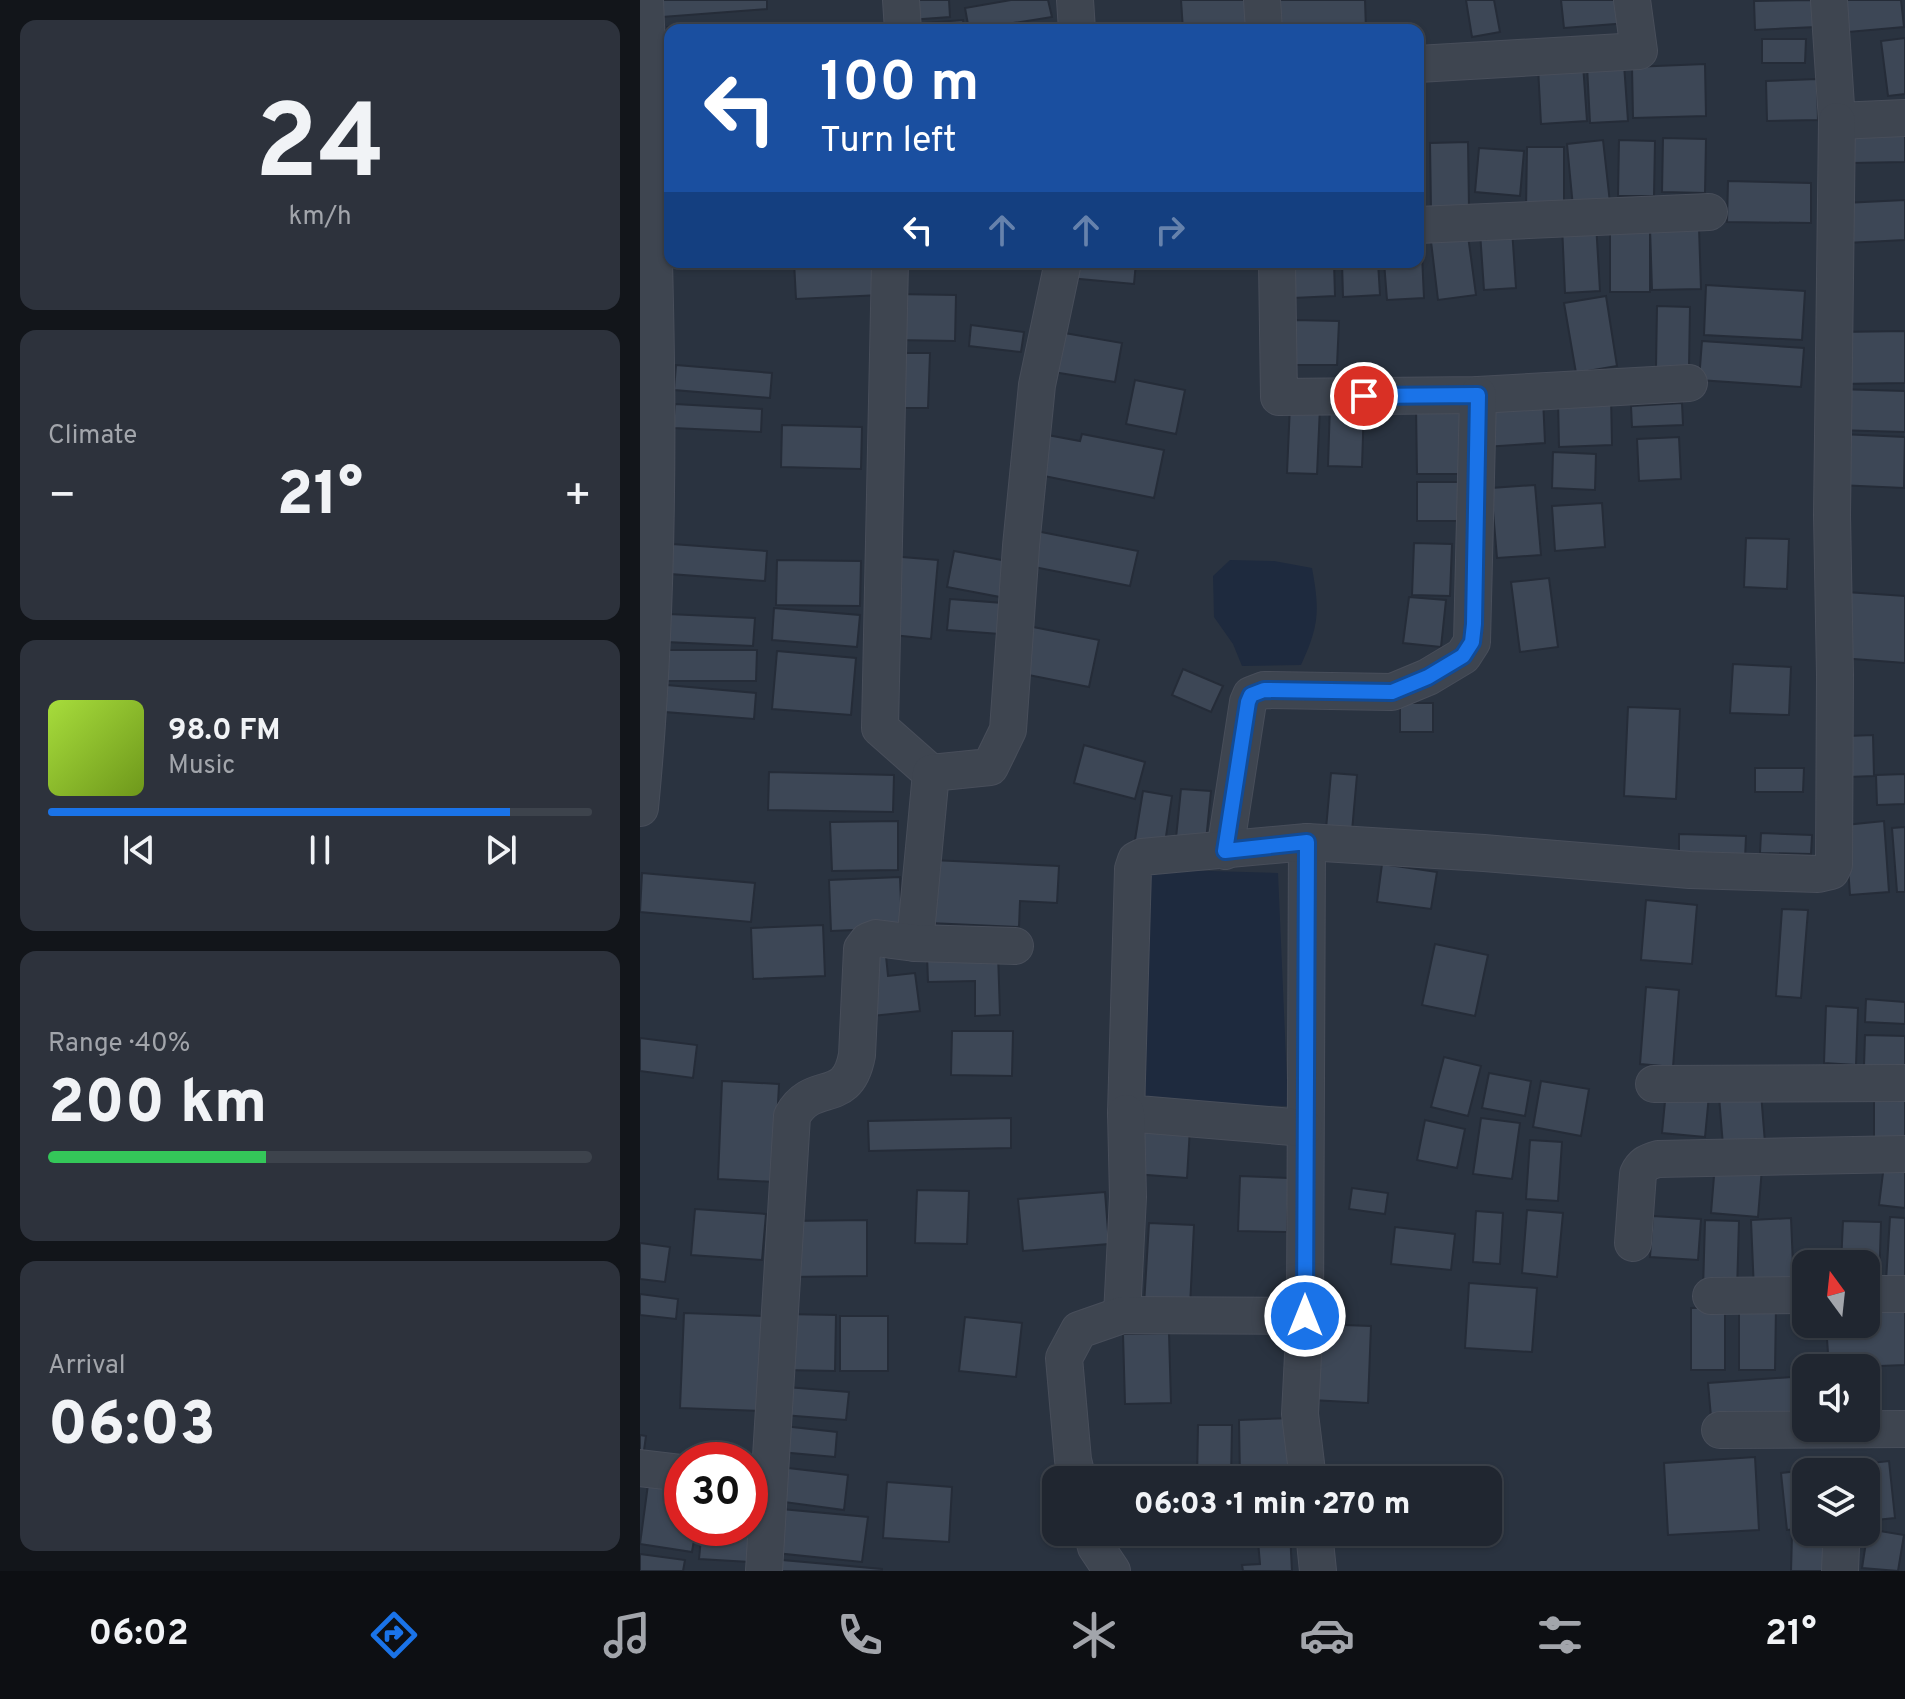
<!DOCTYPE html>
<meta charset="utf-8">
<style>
:root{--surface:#202630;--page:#2d323c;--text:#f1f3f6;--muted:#a2a5ab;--line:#3d434c;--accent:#1a73e8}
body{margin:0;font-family:Overpass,sans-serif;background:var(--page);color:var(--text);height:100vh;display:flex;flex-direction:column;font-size:30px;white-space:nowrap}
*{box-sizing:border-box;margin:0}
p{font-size:26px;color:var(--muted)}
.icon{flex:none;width:44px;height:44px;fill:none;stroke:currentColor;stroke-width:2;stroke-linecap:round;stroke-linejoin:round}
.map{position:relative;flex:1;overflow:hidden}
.panel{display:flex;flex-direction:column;gap:20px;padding:20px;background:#12151a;width:640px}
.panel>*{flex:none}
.top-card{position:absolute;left:24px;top:24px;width:760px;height:244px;border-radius:16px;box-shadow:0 2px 6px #0004,0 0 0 2px var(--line);background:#1a4fa0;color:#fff;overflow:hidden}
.needle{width:52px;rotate:345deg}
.fabs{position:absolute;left:1152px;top:1250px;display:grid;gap:16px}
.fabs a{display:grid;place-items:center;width:88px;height:88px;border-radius:16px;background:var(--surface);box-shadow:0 2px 6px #0004,0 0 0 2px var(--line);font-size:40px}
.speed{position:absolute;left:24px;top:1442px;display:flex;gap:16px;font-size:40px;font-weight:700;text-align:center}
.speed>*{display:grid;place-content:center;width:104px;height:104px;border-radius:50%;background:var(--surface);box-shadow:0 2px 6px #0004,0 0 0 2px var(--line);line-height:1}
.speed .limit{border:12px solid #d22;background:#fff;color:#111}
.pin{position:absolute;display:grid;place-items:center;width:68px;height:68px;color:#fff;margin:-34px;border:4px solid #fff;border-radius:50%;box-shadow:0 2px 8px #0007}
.me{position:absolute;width:88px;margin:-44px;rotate:0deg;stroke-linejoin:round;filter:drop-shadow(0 0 6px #0008)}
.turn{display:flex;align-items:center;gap:28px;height:168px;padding:0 24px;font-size:36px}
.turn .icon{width:104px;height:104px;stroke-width:2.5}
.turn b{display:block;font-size:56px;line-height:68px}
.lanes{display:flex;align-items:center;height:76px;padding:0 24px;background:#0003;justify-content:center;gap:40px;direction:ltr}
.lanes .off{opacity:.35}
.big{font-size:60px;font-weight:800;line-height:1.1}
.panel .widget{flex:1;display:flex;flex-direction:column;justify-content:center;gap:12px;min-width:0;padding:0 28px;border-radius:16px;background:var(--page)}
.panel .dial{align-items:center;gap:0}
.dial b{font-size:104px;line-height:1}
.song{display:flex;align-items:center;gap:24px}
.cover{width:96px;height:96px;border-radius:12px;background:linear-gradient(135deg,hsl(80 70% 55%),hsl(80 70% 35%))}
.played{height:8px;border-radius:4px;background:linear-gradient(90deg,var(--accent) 85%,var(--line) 85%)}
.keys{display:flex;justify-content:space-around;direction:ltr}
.heat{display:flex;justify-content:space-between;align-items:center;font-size:44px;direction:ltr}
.charge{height:12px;border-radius:6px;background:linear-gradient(90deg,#34c759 40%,var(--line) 0)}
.trip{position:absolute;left:402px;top:1466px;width:460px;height:80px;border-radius:16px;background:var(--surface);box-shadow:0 2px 6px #0004,0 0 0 2px var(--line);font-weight:800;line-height:80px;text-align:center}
.tabs{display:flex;height:128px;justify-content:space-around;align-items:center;background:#0d0f13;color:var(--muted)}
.tabs .icon{width:56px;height:56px}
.tabs .selected{color:var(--accent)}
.tabs b{font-size:36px;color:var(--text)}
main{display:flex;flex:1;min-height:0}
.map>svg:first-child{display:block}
.water{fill:#1e2a3e}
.building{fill:#3d4756;stroke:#252c38;stroke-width:2}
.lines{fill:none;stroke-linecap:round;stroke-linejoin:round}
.minor-casing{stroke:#484e5a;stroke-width:38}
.minor{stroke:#3e4550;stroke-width:36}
.route-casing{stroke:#114b97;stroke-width:20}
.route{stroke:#1a73e8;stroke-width:14}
</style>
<main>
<section class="panel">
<div class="widget dial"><b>24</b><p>km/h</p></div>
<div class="widget"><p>Climate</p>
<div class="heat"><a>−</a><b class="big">21°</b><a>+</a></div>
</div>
<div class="widget">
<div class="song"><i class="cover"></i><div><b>98.0 FM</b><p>Music</p></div></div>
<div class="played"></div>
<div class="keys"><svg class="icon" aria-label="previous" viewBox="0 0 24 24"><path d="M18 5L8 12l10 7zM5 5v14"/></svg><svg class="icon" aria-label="pause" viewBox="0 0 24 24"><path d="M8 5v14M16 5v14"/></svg><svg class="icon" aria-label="next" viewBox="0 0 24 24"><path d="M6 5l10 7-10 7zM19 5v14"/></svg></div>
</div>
<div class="widget"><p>Range · 40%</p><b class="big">200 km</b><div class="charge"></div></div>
<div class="widget"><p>Arrival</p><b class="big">06:03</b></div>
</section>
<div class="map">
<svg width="1265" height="1571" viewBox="0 0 1265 1571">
<rect width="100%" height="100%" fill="#2a3340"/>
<!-- water -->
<g class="water">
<path d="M590,560L634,561L672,568C680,611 679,626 661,665L602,666L593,644L574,617L573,576Z"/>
<polygon points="498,869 638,873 648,1106 506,1103"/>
</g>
<!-- building -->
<g class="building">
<polygon points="20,0 127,0 127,9 22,17"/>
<polygon points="268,0 309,0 310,17 269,20"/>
<polygon points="371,0 408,0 412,17 329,30 325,8"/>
<polygon points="541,0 609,0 611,30 543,30"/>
<polygon points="635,0 725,0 726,30 636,30"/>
<polygon points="826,0 854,0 860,32 832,37"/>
<polygon points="921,0 986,0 988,23 924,28"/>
<polygon points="1175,0 1176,27 1115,30 1114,1"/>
<polygon points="1205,0 1261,0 1264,27 1208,32"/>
<polygon points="323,20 324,30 273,30 273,24"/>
<polygon points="99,24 99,30 30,30 29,72 27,27"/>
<polygon points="1265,38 1265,94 1248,96 1241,41"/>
<polygon points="1122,39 1166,39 1165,63 1122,63"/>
<polygon points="943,64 947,121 901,124 898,67"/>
<polygon points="984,64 988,121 950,123 947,66"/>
<polygon points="1065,64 1066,116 993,118 992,67"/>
<polygon points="1177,79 1178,120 1127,121 1126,81"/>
<polygon points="1265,132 1265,162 1211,163 1210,133"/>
<polygon points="1023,138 1066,139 1065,193 1022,192"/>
<polygon points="963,140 970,203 933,207 927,144"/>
<polygon points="979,140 1015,141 1014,196 978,196"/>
<polygon points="828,142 829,208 791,209 790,143"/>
<polygon points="887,147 924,147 924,210 886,210"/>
<rect x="778" y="148" width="3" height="61"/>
<polygon points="839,148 884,151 880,196 835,192"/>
<polygon points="1088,181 1171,183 1171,223 1087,222"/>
<polygon points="1265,200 1265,240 1206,243 1204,203"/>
<polygon points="956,223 960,291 925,293 922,225"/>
<polygon points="1010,226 1010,292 970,292 970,227"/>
<polygon points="1059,227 1061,289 1012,290 1010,228"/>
<polygon points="827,228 836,295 798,300 790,233"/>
<polygon points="872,229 876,288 844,290 840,232"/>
<polygon points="781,233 784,298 747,300 744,262 778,262 778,234"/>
<polygon points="154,262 240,262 241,295 156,299"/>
<polygon points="430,262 496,262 494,284 429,278"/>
<polygon points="651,262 694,262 695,296 653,298"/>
<polygon points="702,262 738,262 740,295 703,297"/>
<polygon points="1066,285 1165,291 1162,340 1064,335"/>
<polygon points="254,294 316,295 315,341 254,340"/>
<polygon points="966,296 977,366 936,373 924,303"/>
<polygon points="1017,306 1050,307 1049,368 1016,368"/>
<polygon points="655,320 699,321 697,365 654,365"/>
<polygon points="331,325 384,332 381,352 329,346"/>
<polygon points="413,331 482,343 475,382 407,371"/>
<polygon points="1265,331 1265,383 1199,384 1198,332"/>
<polygon points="1062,341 1164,348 1161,387 1059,380"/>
<polygon points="252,353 290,353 288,408 250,408"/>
<polygon points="36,365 132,373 130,398 34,390"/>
<polygon points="495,380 545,390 536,434 486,424"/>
<polygon points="1196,389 1265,391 1265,432 1195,430"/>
<polygon points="971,396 972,445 919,447 918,398"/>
<polygon points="903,398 905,443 844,447 841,403"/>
<polygon points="1042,403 1043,425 992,427 991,406"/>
<polygon points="35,404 122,409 121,432 33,428"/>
<polygon points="690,404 724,405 722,467 688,466"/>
<polygon points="650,405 680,407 677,474 647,473"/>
<polygon points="822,405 821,474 777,474 776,406"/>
<polygon points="142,425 222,427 221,469 141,467"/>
<polygon points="402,434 440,441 442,434 524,450 514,498 394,474"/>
<polygon points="1201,434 1265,437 1264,488 1198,485"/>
<polygon points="1039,437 1041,479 999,481 997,439"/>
<polygon points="913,452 956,454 955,490 912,488"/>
<polygon points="777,482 819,482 818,521 777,521"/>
<polygon points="895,485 901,555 857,558 851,488"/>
<polygon points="962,503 965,547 915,551 912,506"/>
<polygon points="391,530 498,551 490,586 384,565"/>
<polygon points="1106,538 1149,539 1147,589 1104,587"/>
<polygon points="774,543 812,544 810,596 772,595"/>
<polygon points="32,544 127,551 125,581 30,574"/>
<polygon points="314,551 367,561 360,597 307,587"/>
<polygon points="250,556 298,560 291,639 243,634"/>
<polygon points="137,560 221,561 220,606 136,605"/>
<polygon points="909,578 918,647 880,652 871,582"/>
<polygon points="1206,592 1265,596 1265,663 1201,658"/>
<polygon points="769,597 806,600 801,647 763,643"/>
<polygon points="310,599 363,603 360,634 307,630"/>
<polygon points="134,608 220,615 217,647 132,640"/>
<polygon points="28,614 115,618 113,646 26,642"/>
<polygon points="383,625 459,640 449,687 374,672"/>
<polygon points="26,650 117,650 116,681 26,681"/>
<polygon points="137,651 216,658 211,715 132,709"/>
<polygon points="1093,664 1151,667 1149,715 1090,713"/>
<polygon points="543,669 583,686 571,712 532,695"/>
<polygon points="27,685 116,693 114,719 25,712"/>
<rect x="760" y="703" width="33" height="29"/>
<polygon points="988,707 1040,709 1036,799 984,796"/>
<polygon points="1233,735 1234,776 1208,777 1207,736"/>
<polygon points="444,745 505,762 495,799 434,783"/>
<polygon points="1115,768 1164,768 1163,792 1115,792"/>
<polygon points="129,772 254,775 253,812 128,810"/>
<polygon points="691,773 717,775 712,831 686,829"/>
<polygon points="1265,774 1265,804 1237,805 1236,775"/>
<polygon points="541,789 571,791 565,851 535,848"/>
<polygon points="503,791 532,796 524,850 494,846"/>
<polygon points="258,821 258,870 192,871 190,822"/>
<polygon points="1244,821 1249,892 1210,895 1205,825"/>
<polygon points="1265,827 1265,892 1257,892 1252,828"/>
<polygon points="1121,833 1172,835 1171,854 1120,853"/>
<polygon points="1039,834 1106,836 1105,859 1039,857"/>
<polygon points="292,860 419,866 417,903 380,901 379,927 289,923"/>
<polygon points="742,864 797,872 791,909 737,902"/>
<polygon points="2,873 115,883 111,922 0,912"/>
<polygon points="260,877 262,928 191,931 189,880"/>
<polygon points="1006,900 1057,905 1052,964 1001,960"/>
<polygon points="1142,909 1168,910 1161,998 1136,996"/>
<polygon points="183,925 185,976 113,979 111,928"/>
<polygon points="795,944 848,955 835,1016 782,1005"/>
<polygon points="358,953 360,1015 335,1016 335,981 288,982 287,955"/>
<polygon points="246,956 248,976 275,973 280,1011 232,1016 226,958"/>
<polygon points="1006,987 1039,990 1033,1067 1000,1064"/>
<polygon points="1226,999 1265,1002 1265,1024 1225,1022"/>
<polygon points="1186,1006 1218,1008 1216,1065 1184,1063"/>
<polygon points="312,1031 373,1031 372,1076 311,1075"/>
<polygon points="1225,1035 1265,1036 1265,1067 1224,1066"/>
<polygon points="0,1038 57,1045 53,1078 0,1071"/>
<polygon points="804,1057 841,1066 828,1116 791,1107"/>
<polygon points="849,1073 891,1081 885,1116 842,1108"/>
<polygon points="82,1081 139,1084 134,1182 78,1179"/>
<polygon points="901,1081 949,1089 941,1136 893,1127"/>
<polygon points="1026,1091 1069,1095 1065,1137 1022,1133"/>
<polygon points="1234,1092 1265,1092 1265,1138 1234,1139"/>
<polygon points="1121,1093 1125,1143 1083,1146 1079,1096"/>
<polygon points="371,1118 371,1148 229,1151 228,1121"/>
<polygon points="841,1118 880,1123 872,1179 833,1174"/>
<polygon points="785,1120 825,1129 817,1168 777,1160"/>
<polygon points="497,1125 550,1128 547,1178 494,1174"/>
<polygon points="890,1140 922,1142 918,1201 886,1199"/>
<polygon points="1075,1164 1122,1168 1118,1217 1071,1213"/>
<polygon points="1244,1165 1265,1168 1265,1208 1239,1205"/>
<polygon points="600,1176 649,1178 647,1232 598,1231"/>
<polygon points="712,1188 748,1193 745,1214 709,1209"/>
<polygon points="277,1190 329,1191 327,1244 275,1243"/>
<polygon points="465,1192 469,1244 383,1251 378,1199"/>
<polygon points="55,1209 126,1214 122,1260 51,1255"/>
<polygon points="887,1210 923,1213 917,1277 882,1273"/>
<polygon points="836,1211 863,1213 860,1264 833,1262"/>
<polygon points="1013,1216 1061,1219 1058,1260 1010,1257"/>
<polygon points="1250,1217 1265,1218 1265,1282 1246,1281"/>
<polygon points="1151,1218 1154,1289 1114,1291 1111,1220"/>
<polygon points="227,1220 227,1276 148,1277 148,1221"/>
<polygon points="1065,1220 1099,1221 1097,1291 1063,1290"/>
<polygon points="1203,1221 1241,1222 1239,1286 1226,1285 1226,1264 1201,1264"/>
<polygon points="509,1223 554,1225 550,1307 504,1305"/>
<polygon points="755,1227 815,1234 811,1270 751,1264"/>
<polygon points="0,1243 30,1247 25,1282 0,1279"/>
<polygon points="829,1283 897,1288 892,1352 825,1348"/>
<polygon points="0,1294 38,1299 36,1319 0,1315"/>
<polygon points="1265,1304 1265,1365 1189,1368 1186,1324 1226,1324 1226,1307"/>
<polygon points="1099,1306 1136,1306 1135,1370 1099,1370"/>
<polygon points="1085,1307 1085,1370 1051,1370 1051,1308"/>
<polygon points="44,1313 124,1316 121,1411 40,1408"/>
<polygon points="143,1314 196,1315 195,1371 143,1370"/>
<rect x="200" y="1316" width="48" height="55"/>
<polygon points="325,1317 382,1323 376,1377 319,1371"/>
<polygon points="675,1324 731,1326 728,1403 671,1400"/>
<polygon points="529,1333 531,1403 485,1404 483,1334"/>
<polygon points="1226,1371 1232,1371 1234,1406 1226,1407"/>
<polygon points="1166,1376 1166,1411 1071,1417 1068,1383"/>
<polygon points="146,1387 209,1392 206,1420 143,1415"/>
<polygon points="654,1418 656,1480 600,1480 599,1420"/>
<polygon points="558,1425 592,1425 591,1480 557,1480"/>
<polygon points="143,1426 197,1432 195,1457 140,1452"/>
<polygon points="0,1435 6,1436 2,1465 0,1465"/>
<polygon points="1115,1457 1119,1530 1028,1535 1024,1463"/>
<polygon points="1249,1461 1255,1518 1226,1521 1226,1472 1166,1472 1166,1528 1147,1530 1141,1473"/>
<rect x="700" y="1467" width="75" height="13"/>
<polygon points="148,1468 208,1475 204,1510 144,1502"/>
<polygon points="9,1477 42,1482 42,1528 56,1528 52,1552 0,1544"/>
<polygon points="247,1482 312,1487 309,1542 243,1538"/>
<polygon points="110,1496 115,1496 110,1562 59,1559 62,1528 110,1528"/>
<polygon points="141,1509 228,1517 222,1562 136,1553"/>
<polygon points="1228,1529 1264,1535 1258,1571 1222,1568"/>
<polygon points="601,1532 650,1532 652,1571 603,1571 602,1565 620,1564 618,1541 601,1542"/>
<polygon points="1152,1535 1194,1537 1193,1571 1151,1571"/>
<polygon points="0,1554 45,1560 43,1571 0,1571"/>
<polygon points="131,1559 242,1569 242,1571 130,1571"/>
</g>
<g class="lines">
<!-- minor casing -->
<g class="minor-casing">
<g id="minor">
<polyline points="261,0 263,30"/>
<polyline points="435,0 437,30"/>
<polyline points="622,0 624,30"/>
<polyline points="1189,0 1197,121 1265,118"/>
<polyline points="778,64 999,51 992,0"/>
<polyline points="778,225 1069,212"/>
<polyline points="250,262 240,728 291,773"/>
<polyline points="637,262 639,397 838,395 1049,383"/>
<path d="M0,808C26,540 16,269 5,0"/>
<polyline points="667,842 665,1316 660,1414 668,1480"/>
<polyline points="585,851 608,702 611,695 624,690 752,692 788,677 823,656 832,642 838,395"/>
<polyline points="275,943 291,773 350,767 368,730 381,546 397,385 423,262"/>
<polyline points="1014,1084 1265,1083"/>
<polyline points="664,1128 486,1113 493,869 496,860 502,857 667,842 844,853 1050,870 1178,874 1191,871 1194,865 1195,675 1192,515 1197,121"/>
<path d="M993,1243L998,1174C1002,1165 1007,1162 1018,1159L1265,1154"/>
<polyline points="1226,1294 1265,1294"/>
<polyline points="1071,1296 1166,1295"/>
<polyline points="482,1315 488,1197 486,1113"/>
<polyline points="1080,1430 1265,1429"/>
<polyline points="0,1468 42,1473"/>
<polyline points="438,1480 433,1460 424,1358 439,1330 482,1315 665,1316"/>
<polyline points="452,1532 456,1547 472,1571"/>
<polyline points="674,1532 678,1571"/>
<path d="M124,1571L152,1116C174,1077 207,1108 217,1055L222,949L228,941L236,938L275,943L375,946"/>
<polyline points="1200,1571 1201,1547"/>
</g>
</g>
<!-- minor -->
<use href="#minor" class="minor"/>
</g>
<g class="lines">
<!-- route casing -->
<g class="route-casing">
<polyline id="route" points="665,1316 667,842 585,851 608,702 611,695 624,690 752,692 788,677 823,656 832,642 834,624 838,395 724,396"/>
</g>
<!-- route -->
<use href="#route" class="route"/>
</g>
</svg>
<div class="fabs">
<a><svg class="needle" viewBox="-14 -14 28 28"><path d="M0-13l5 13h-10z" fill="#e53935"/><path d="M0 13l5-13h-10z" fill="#a2a5ab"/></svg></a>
<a><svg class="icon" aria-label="sound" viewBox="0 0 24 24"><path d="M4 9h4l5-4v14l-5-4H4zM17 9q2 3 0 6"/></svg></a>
<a><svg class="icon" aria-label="layers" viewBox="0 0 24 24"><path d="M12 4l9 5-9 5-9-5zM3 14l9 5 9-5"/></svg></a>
</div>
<div class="speed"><div class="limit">30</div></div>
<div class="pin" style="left:724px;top:396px;background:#d93025"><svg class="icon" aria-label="arrive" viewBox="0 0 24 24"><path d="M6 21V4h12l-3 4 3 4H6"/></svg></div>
<svg class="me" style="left:665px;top:1316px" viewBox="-20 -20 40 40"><circle r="17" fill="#1a73e8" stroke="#fff" stroke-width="3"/><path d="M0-11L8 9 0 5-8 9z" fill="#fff"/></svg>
<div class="trip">06:03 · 1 min · 270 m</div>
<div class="top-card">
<div class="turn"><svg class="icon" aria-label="left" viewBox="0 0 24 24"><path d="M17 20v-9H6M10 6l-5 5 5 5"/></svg><div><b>100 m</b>Turn left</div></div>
<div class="lanes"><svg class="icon" aria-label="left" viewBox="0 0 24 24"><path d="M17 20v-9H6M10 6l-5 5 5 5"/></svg><svg class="icon off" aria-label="ahead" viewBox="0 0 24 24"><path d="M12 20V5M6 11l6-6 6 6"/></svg><svg class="icon off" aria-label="ahead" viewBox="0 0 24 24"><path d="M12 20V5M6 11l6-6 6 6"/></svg><svg class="icon off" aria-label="right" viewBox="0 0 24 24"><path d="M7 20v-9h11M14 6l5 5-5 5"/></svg></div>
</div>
</div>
</main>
<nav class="tabs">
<b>06:02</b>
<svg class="icon selected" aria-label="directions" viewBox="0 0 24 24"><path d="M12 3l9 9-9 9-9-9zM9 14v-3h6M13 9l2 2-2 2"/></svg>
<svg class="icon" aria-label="music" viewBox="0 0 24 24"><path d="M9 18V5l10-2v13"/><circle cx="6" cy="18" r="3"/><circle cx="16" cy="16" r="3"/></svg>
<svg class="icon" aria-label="phone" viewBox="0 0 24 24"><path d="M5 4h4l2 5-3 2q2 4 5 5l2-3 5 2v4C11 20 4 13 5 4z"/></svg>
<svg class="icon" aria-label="climate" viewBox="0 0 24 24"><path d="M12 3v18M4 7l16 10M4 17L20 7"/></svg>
<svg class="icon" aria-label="car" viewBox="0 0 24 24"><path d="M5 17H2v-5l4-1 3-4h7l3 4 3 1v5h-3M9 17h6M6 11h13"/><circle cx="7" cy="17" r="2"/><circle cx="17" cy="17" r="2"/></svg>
<svg class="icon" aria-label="filters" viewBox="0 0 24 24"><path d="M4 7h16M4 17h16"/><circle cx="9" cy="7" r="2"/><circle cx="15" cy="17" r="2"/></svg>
<b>21°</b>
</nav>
